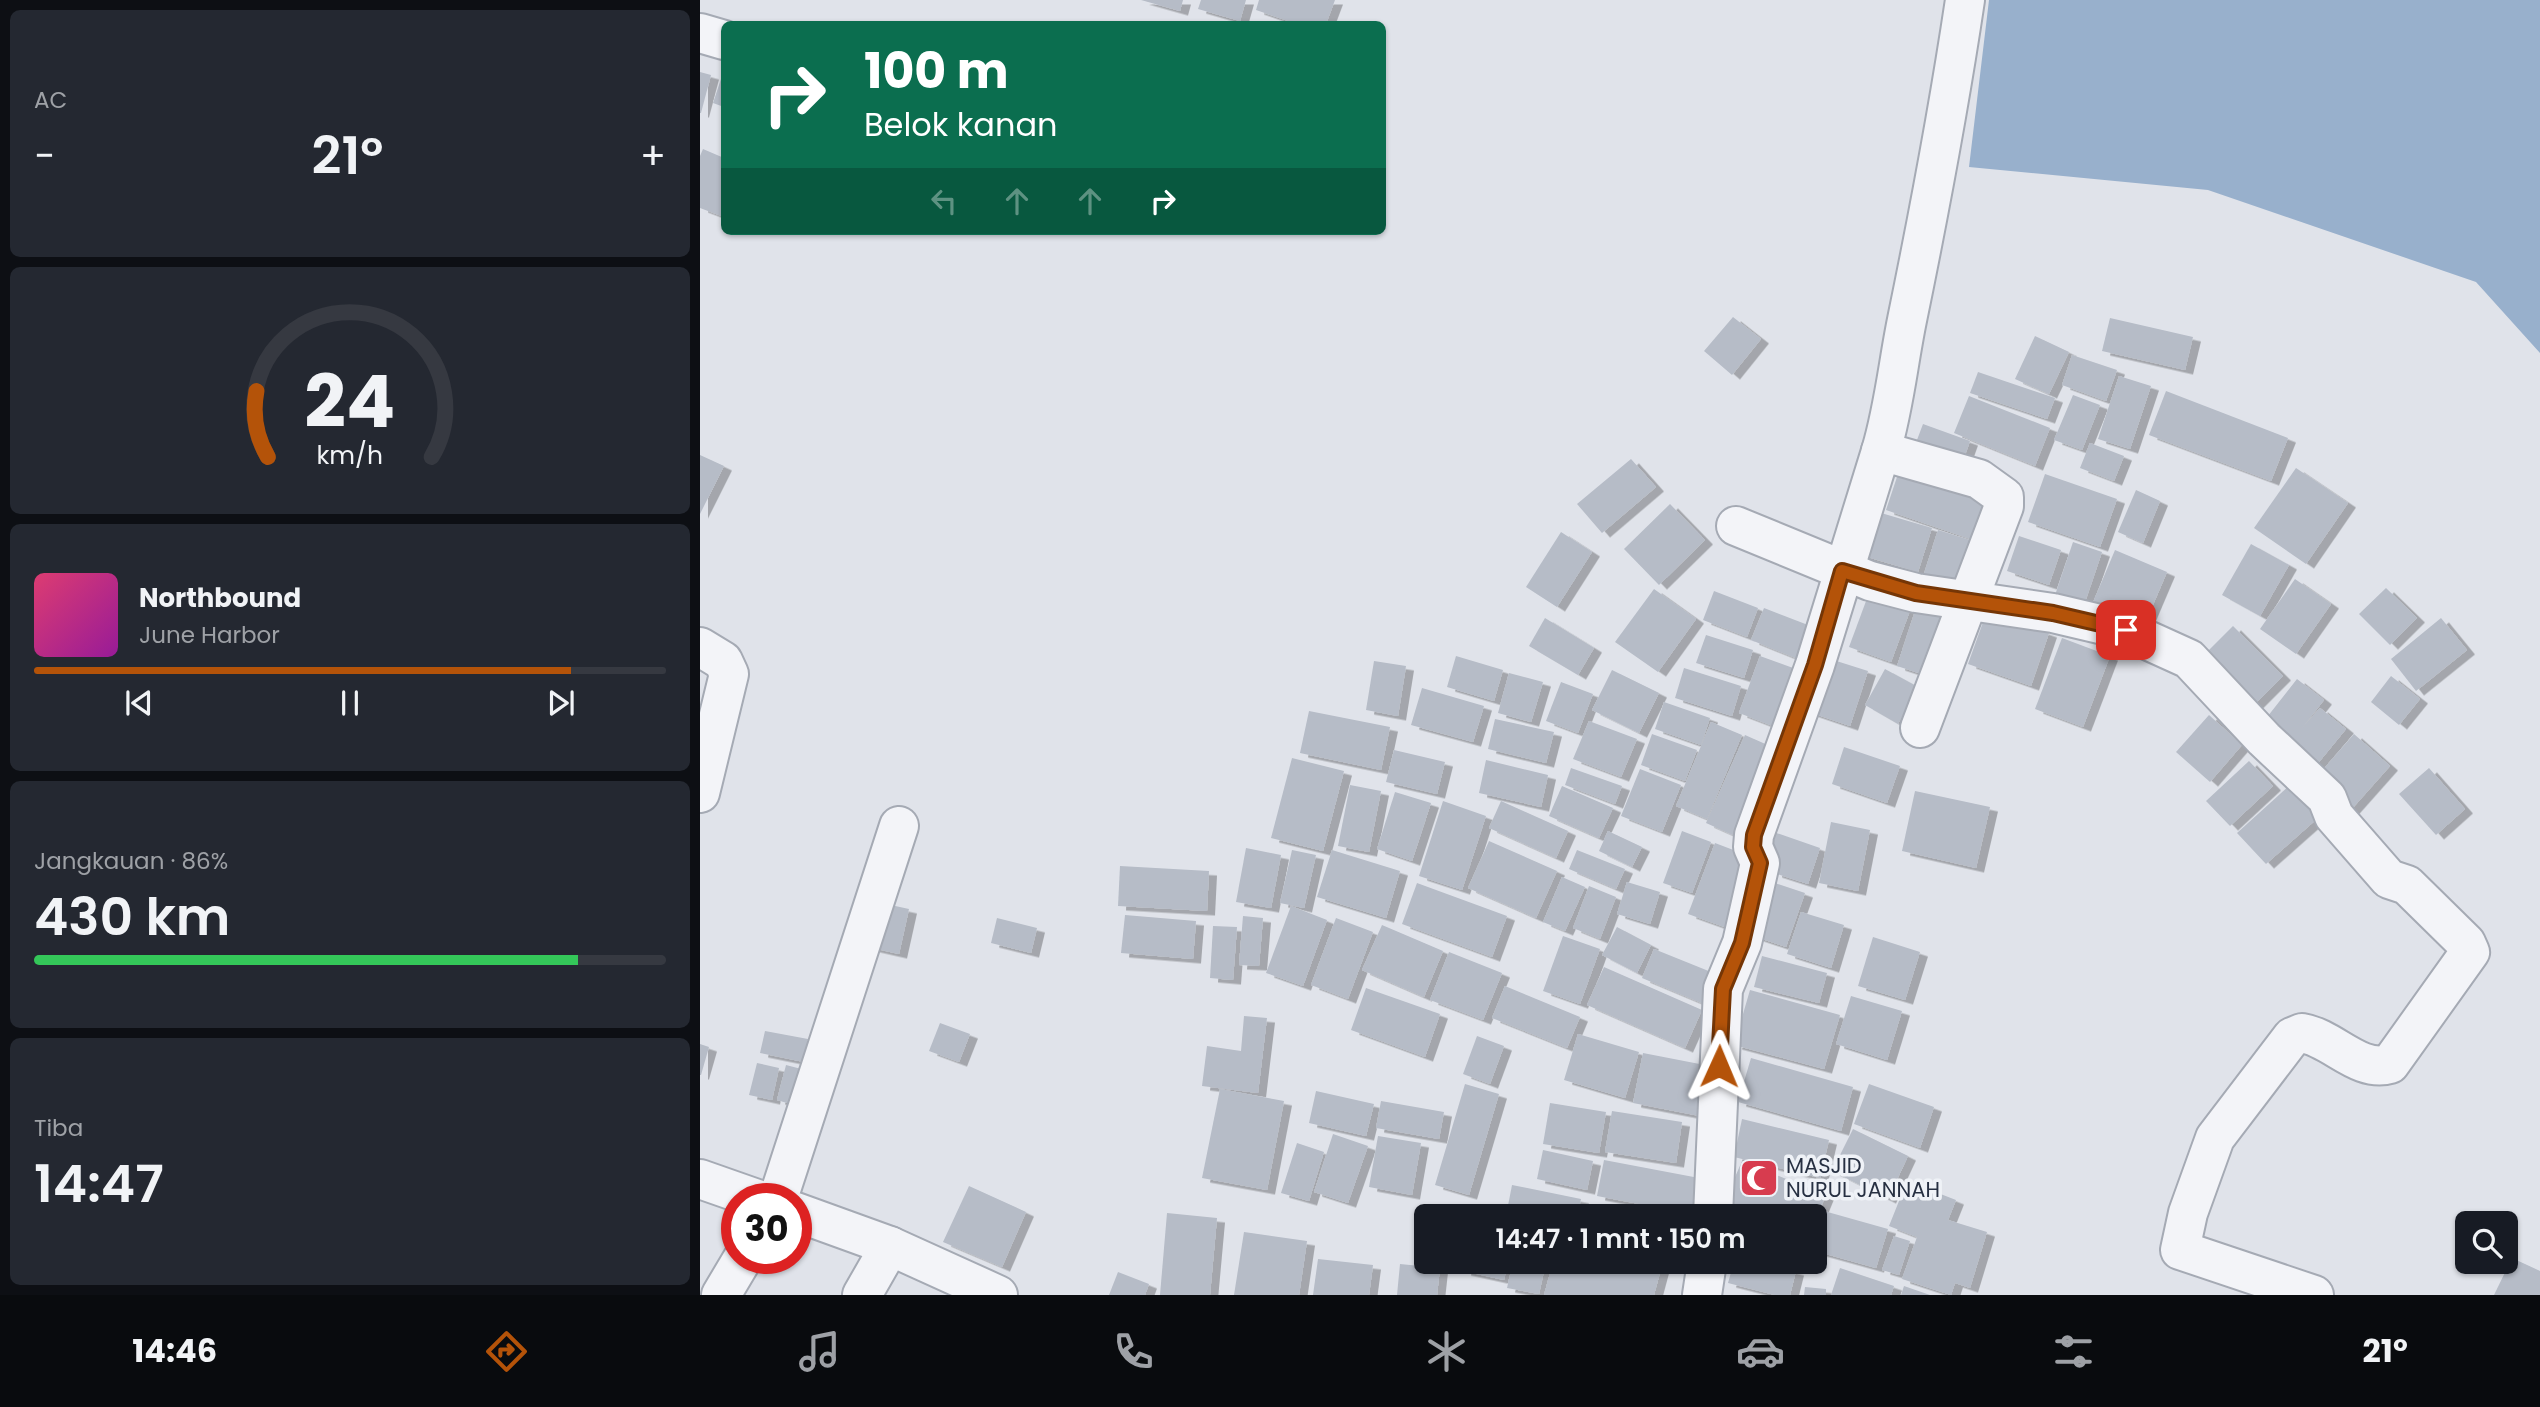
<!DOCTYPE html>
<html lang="id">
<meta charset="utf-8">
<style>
:root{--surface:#171b24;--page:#242831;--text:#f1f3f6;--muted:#9ea1a6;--line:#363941;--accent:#b45309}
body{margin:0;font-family:Poppins,sans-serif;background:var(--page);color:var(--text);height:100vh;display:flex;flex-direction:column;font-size:26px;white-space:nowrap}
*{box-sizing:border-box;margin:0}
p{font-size:23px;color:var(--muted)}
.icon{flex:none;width:38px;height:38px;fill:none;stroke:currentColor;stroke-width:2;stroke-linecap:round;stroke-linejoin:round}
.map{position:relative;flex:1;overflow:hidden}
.sheet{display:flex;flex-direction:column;gap:10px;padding:10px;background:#0d0f14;width:700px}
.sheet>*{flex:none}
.banner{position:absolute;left:21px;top:21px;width:665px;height:214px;border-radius:10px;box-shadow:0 2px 5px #0004;background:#0b6e4f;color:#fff;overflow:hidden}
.buttons{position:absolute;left:1755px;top:1211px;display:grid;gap:14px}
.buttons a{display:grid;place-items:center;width:63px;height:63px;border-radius:10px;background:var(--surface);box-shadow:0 2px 5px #0004;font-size:35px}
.speed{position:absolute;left:21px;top:1183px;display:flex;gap:14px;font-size:35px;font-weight:700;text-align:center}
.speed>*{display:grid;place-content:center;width:91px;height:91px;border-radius:50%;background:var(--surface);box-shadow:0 2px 5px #0004;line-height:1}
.speed .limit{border:10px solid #d22;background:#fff;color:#111}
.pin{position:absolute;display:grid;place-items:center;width:60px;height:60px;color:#fff;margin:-30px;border-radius:14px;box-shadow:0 4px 10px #0006}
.me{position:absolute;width:77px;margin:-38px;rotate:1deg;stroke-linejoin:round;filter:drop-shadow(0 0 5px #0008)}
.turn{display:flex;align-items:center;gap:24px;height:147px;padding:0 28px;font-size:32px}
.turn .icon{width:91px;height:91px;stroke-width:2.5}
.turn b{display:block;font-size:49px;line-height:60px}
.lanes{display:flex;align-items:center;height:66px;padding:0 28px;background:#0003;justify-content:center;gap:35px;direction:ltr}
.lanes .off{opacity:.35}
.big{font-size:52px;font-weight:600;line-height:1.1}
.sheet .widget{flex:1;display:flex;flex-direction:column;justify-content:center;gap:10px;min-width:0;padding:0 24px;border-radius:10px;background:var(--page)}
.sheet .dial{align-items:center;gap:0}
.dial svg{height:182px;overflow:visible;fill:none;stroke:var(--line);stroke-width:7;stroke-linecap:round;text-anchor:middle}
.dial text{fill:var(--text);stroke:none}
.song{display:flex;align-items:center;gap:21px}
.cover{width:84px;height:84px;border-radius:10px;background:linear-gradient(135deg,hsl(340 70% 55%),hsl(300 70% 35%))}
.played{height:7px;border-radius:4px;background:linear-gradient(90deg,var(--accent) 85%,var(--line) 85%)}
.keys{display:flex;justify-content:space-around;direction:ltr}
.heat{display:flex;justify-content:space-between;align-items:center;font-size:38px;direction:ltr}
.charge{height:10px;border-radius:5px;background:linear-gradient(90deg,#34c759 86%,var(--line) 0)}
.trip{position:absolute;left:714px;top:1204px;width:413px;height:70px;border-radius:10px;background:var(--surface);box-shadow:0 2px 5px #0004;font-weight:600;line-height:70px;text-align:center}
.menu{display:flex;height:112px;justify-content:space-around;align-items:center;background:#090b0e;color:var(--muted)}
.menu .icon{width:49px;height:49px}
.menu .current{color:var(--accent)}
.menu b{font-size:32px;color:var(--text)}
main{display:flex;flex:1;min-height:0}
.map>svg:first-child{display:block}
.water{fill:#98b0cc}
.building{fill:#b6bcc7;filter:url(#shadow)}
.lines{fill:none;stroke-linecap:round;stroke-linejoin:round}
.minor-casing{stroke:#a5aab4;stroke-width:42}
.minor{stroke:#f3f4f8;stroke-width:38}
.route-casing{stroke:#753606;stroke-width:18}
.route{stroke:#b45309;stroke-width:12}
.labels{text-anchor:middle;stroke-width:7;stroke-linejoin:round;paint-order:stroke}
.poi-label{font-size:21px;fill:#273042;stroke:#eff2f7;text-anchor:start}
</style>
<main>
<section class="sheet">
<div class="widget"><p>AC</p>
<div class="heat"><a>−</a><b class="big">21°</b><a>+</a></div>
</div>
<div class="widget dial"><svg viewBox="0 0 100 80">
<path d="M14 69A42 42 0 1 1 86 69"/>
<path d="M14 69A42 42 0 0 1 9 40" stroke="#b45309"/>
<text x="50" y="56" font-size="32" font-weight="700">24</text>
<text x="50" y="72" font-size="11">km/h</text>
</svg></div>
<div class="widget">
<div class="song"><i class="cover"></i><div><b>Northbound</b><p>June Harbor</p></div></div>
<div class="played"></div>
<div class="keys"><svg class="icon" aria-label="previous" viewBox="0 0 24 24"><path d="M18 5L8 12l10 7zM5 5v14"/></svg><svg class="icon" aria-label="pause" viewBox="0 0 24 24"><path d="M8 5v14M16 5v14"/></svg><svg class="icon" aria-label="next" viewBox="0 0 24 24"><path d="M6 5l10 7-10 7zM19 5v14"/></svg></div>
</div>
<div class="widget"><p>Jangkauan · 86%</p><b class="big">430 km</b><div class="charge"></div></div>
<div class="widget"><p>Tiba</p><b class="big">14:47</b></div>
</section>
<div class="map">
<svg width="1840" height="1295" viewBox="0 0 1840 1295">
<defs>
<filter id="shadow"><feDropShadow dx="8" dy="4.5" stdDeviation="0" flood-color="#0004"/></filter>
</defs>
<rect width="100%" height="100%" fill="#e0e3ea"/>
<!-- water -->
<polygon class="water" points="1289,0 1840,0 1840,353 1776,282 1508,190 1269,167"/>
<!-- building -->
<g class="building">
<polygon points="441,0 483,0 480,11"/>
<polygon points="501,0 546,0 540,21 498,9"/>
<polygon points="559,0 635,0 626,24 597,24 556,10"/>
<polygon points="24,70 24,107 13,103"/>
<polygon points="0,72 11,75 1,113 0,113"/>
<polygon points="3,149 24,158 24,217 0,208 0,156"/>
<polygon points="1033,317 1061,339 1032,375 1004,351"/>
<polygon points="1410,318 1493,337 1485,370 1402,351"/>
<polygon points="1335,336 1369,352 1349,394 1315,379"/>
<polygon points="1372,355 1417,370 1406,401 1362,385"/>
<polygon points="1278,372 1355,398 1347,419 1270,393"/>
<polygon points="1419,376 1451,386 1430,449 1398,439"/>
<polygon points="1466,391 1588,438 1571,481 1449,435"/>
<polygon points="1373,395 1400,405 1382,450 1354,440"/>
<polygon points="1269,396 1350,428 1335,466 1254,433"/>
<polygon points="1223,424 1270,441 1259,472 1211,456"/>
<polygon points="1390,443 1424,456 1414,481 1380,468"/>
<polygon points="0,455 24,466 0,514"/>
<polygon points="931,459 956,487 902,533 877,504"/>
<polygon points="1596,468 1648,503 1606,564 1554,528"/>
<polygon points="1199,471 1289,501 1276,541 1186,510"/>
<polygon points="1345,474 1417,499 1400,547 1328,522"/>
<polygon points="1436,490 1460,501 1443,543 1418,532"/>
<polygon points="970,504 1005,540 959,585 924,549"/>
<polygon points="1171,510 1232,528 1218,572 1157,554"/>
<polygon points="1238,530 1273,541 1257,591 1222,580"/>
<polygon points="861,532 892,552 857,607 826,587"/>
<polygon points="1319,536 1361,550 1349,585 1307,571"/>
<polygon points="1373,542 1402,552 1380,617 1351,607"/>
<polygon points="1551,544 1589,565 1560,616 1522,595"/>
<polygon points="1415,550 1467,572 1441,633 1389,612"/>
<polygon points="1595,579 1631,604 1596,654 1560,629"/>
<polygon points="1686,588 1717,618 1690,645 1659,614"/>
<polygon points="954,589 996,619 958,672 915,642"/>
<polygon points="1014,591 1058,608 1047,637 1003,620"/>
<polygon points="1169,593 1211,608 1191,662 1149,647"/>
<polygon points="1217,605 1258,618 1237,679 1197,666"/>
<polygon points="1064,608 1121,630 1108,663 1051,640"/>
<polygon points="1287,611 1349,633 1331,686 1268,664"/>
<polygon points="845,618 894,648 878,675 829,646"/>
<polygon points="1741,618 1767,650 1716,691 1691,659"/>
<polygon points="1533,626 1583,676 1553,706 1502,657"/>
<polygon points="1006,635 1053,650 1044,678 996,663"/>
<polygon points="1362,638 1410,656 1383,727 1335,709"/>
<polygon points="756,656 803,670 794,701 747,687"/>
<polygon points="1060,656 1107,673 1086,731 1039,713"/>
<polygon points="1127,658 1168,671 1150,726 1109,712"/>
<polygon points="674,661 706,666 698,716 666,710"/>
<polygon points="984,668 1041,686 1032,716 975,698"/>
<polygon points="1185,669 1218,687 1198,724 1165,705"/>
<polygon points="912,670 959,693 939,733 892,710"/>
<polygon points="809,673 843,682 831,722 798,713"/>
<polygon points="1691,676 1720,699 1699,725 1671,702"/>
<polygon points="1597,679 1624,700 1602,728 1620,708 1646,729 1610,773 1564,721"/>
<polygon points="861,682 893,694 878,733 846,721"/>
<polygon points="722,688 784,706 773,742 711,725"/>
<polygon points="964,702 1010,718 1001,745 955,729"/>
<polygon points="609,711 690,727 681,770 600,753"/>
<polygon points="1509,715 1542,745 1510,782 1476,752"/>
<polygon points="795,719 854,732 846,763 788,749"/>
<polygon points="889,721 937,739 921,777 873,759"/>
<polygon points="1011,722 1042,735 1007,819 976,806"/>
<polygon points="952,734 997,750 985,781 941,765"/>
<polygon points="1654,734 1690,766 1650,811 1614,780"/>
<polygon points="1045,735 1081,751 1042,839 1006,823"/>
<polygon points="1144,747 1200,766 1187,803 1132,784"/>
<polygon points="694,750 745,762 737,794 686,782"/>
<polygon points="592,758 644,771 623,851 571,838"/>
<polygon points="786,760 848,775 841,807 779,793"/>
<polygon points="1549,761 1573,786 1530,826 1506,801"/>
<polygon points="871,768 922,786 915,804 865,785"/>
<polygon points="1729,768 1765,809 1736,835 1699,794"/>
<polygon points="940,769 981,785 962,832 921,816"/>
<polygon points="650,785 681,791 669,852 638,846"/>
<polygon points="1590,785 1619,817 1566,864 1537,833"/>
<polygon points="862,786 913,808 899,838 849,816"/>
<polygon points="1215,791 1290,807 1276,868 1202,851"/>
<polygon points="695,792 731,803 712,861 677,849"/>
<polygon points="743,801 786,816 762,890 719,876"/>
<polygon points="801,801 868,831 856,858 789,828"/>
<polygon points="1131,822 1170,830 1158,891 1119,883"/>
<polygon points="1068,830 1120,848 1108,884 1074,873 1078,858 1059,851"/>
<polygon points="908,831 942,847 932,867 899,851"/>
<polygon points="982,831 1011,842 992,893 963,883"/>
<polygon points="789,841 857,871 836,918 768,888"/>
<polygon points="1015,843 1057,859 1030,929 988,914"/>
<polygon points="546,848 581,855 571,908 536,902"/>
<polygon points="592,850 616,855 604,908 580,903"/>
<polygon points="632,850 700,871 686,918 617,897"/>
<polygon points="877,850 925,869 916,889 869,869"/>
<polygon points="420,866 509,871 507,911 418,906"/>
<polygon points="862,877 885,887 865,931 843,922"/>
<polygon points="1069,881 1105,893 1086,947 1050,935"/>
<polygon points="927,882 960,892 950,924 917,914"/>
<polygon points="717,883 807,916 792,957 702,924"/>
<polygon points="889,886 916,897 900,939 873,928"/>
<polygon points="177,902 209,909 199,954 168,947"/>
<polygon points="591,906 627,920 603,986 566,973"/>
<polygon points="1101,912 1144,925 1131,968 1087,954"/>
<polygon points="425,915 496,921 493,959 421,953"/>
<polygon points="543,916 563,918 559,966 539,965"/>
<polygon points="297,918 337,928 331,953 291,943"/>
<polygon points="636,918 673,932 648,999 611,985"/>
<polygon points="682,925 743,951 724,997 662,970"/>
<polygon points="513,926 537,927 533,980 510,978"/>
<polygon points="917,927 951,945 937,973 902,955"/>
<polygon points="863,936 900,949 880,1004 843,991"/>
<polygon points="1173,937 1220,952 1205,1000 1158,986"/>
<polygon points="954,949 1016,974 1004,1004 942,978"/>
<polygon points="749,952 802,973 783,1020 730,1000"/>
<polygon points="1062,956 1127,973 1119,1003 1054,987"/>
<polygon points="904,967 1002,1010 985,1048 887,1005"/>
<polygon points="805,986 880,1017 867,1048 792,1018"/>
<polygon points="666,988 740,1014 725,1057 651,1030"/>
<polygon points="1050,990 1140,1015 1124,1069 1034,1045"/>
<polygon points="1151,996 1202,1011 1187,1060 1136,1044"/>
<polygon points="544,1016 567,1018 558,1093 502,1086 507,1046 541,1051"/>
<polygon points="240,1023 270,1034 259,1062 229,1051"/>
<polygon points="65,1031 108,1039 104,1062 60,1053"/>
<polygon points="878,1034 939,1052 925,1098 864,1080"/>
<polygon points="777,1036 804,1046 790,1084 763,1074"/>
<polygon points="0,1044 9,1047 1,1075 0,1075"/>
<polygon points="943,1053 1015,1067 1005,1117 933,1103"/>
<polygon points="1051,1058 1153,1087 1141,1131 1038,1102"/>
<polygon points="57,1063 79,1068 72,1100 49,1095"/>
<polygon points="86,1065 109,1071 100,1107 77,1100"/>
<polygon points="765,1084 799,1094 769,1195 735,1185"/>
<polygon points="1169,1084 1234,1107 1220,1148 1154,1124"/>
<polygon points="520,1089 584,1101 567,1190 502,1178"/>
<polygon points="616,1091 674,1104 666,1136 609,1123"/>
<polygon points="681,1101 744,1112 739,1139 676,1128"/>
<polygon points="850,1103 906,1112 899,1153 843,1144"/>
<polygon points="912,1111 982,1122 976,1163 905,1152"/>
<polygon points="1042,1119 1129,1140 1120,1178 1034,1157"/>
<polygon points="1153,1129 1208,1156 1188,1199 1132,1171"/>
<polygon points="633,1134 668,1146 648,1203 614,1192"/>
<polygon points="678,1136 721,1143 712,1195 669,1187"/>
<polygon points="597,1143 624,1152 609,1201 581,1193"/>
<polygon points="843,1150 893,1161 887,1190 837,1179"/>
<polygon points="904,1160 999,1178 992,1214 897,1196"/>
<polygon points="1042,1161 1126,1195 1115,1222 1115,1216 1019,1214"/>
<polygon points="1207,1181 1256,1200 1248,1220 1287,1232 1270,1288 1255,1283 1251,1295 1202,1279 1217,1237 1189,1226"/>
<polygon points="812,1185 881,1199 877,1216 806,1216"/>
<polygon points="269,1186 326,1212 302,1267 243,1242"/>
<polygon points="902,1204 946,1215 946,1216 899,1216"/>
<polygon points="1124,1211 1188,1229 1176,1268 1115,1251"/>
<polygon points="467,1213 517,1218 510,1295 460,1295"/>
<polygon points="544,1232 607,1241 599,1295 534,1295"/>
<polygon points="1194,1236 1210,1241 1199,1275 1182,1270"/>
<polygon points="1812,1258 1840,1271 1840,1295 1794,1295"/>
<polygon points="618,1259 673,1265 669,1295 613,1295"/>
<polygon points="765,1262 808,1262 804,1280 763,1271"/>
<polygon points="813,1262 846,1262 839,1294 807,1288"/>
<polygon points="853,1262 933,1262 961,1269 954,1295 844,1295"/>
<polygon points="1034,1262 1059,1262 1096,1271 1090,1295 1075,1295 1028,1283"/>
<polygon points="700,1264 740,1268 737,1295 697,1295"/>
<polygon points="1140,1268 1194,1286 1191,1295 1131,1295"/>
<polygon points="418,1272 449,1284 445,1295 409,1295"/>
<polygon points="1204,1286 1230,1295 1201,1295"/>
<polygon points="1105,1287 1126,1289 1126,1295 1104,1295"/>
</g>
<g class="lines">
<!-- minor casing -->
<g class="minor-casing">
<g id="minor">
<polyline points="0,33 24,40"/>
<path d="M1036,526L1170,581L1216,593L1353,613L1425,630L1489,659L1564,739L1627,798L1634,816L1689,879L1707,885L1766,943L1770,952L1690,1064C1658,1073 1633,1038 1602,1033L1592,1037L1515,1138L1488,1213L1480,1250L1614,1295"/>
<polyline points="0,647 23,661 29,674 0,793"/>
<path d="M1220,728L1304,506V497L1279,479L1181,451C1194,408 1198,364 1207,320C1229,213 1249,107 1265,0"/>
<polyline points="0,1179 57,1199"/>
<polyline points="78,1199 199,826"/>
<polyline points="96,1212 190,1246 298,1295"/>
<polyline points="1013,1216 1023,989 1042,943 1060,863 1053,847 1054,835 1115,665 1181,451"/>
<polyline points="21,1295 43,1258"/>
<polyline points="162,1295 190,1246"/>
<polyline points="1002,1295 1007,1262"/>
</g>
</g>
<!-- minor -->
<use href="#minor" class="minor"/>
</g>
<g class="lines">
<!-- route casing -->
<g class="route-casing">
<polyline id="route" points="1019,1066 1023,989 1042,943 1060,863 1053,847 1054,835 1115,665 1142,571 1216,593 1353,613 1426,630"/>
</g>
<!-- route -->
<use href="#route" class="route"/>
</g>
<!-- icons -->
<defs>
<g id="mosque-square" transform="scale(2.0125)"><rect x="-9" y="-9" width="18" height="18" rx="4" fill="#d73c4f" stroke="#eff2f7"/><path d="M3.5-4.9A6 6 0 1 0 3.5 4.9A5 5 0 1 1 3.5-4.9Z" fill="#fff"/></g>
</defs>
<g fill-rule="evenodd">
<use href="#mosque-square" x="1059" y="1178"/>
</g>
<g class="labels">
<!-- poi labels -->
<g class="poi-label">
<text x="1086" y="1173">MASJID<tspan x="1086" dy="24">NURUL JANNAH</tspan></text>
</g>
</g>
</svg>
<div class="buttons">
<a><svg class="icon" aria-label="search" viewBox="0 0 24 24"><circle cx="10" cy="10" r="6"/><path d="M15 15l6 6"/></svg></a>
</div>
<div class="speed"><div class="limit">30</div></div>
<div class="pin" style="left:1426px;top:630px;background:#d93025"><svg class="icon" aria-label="arrive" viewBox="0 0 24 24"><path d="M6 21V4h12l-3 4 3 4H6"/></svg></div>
<svg class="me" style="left:1019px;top:1066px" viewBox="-20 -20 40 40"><path d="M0-17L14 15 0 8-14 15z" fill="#b45309" stroke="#fff" stroke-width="4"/></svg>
<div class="trip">14:47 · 1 mnt · 150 m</div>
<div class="banner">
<div class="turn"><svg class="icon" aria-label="right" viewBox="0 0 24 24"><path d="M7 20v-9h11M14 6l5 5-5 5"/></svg><div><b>100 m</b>Belok kanan</div></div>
<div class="lanes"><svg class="icon off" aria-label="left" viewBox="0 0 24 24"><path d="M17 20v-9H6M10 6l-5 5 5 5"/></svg><svg class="icon off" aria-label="ahead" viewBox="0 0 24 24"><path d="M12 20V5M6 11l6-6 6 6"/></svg><svg class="icon off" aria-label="ahead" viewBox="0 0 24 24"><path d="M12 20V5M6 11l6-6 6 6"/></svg><svg class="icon" aria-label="right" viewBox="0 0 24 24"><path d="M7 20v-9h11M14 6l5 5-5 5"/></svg></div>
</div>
</div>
</main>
<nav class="menu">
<b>14:46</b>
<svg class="icon current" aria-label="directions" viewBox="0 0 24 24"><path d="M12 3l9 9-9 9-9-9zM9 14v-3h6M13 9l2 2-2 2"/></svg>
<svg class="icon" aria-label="music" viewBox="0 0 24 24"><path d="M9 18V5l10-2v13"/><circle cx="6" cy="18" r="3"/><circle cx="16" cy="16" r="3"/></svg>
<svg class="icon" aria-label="phone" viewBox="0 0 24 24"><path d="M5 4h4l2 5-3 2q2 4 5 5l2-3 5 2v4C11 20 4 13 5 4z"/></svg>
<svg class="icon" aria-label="climate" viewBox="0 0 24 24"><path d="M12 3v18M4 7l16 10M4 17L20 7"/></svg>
<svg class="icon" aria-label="car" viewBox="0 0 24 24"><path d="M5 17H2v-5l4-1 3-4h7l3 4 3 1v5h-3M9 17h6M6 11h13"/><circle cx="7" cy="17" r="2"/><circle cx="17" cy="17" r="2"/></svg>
<svg class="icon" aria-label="filters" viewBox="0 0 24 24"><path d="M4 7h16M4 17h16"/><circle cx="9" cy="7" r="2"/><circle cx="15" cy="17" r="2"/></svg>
<b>21°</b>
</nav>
